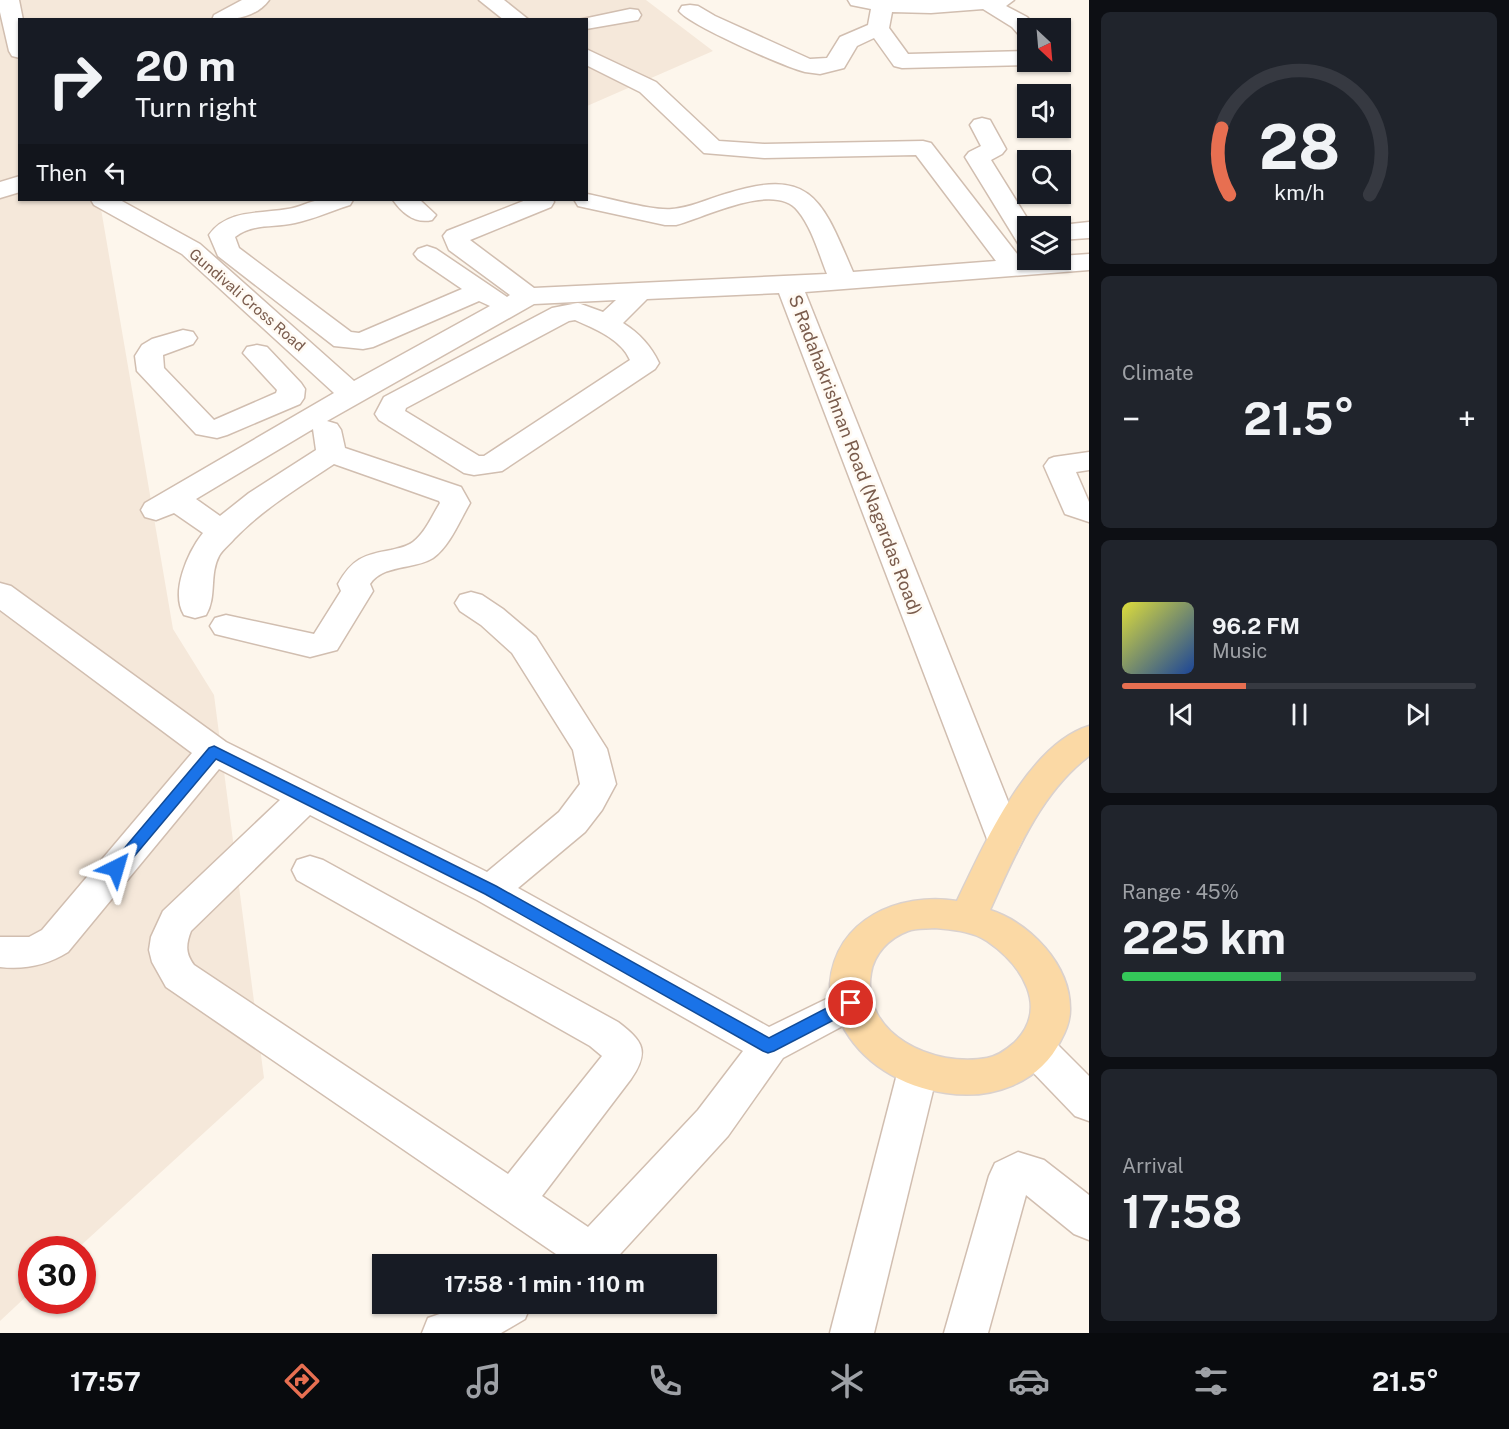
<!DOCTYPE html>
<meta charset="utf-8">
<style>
:root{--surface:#171b24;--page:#20242c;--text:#f1f3f6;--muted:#9ea1a6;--line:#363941;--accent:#e76f51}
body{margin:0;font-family:"Public Sans",sans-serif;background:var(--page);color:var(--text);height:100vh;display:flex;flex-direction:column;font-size:22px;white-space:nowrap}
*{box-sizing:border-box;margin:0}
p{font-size:20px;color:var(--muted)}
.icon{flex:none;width:33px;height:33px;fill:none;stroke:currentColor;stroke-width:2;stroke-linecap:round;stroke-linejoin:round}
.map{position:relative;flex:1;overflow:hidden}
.details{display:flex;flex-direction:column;gap:12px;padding:12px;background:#0d0f14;width:420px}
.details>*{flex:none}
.banner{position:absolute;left:18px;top:18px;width:570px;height:183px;border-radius:0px;box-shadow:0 2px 4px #0004;background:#171b24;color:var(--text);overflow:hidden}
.needle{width:39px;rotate:154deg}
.fabs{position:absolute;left:1017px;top:18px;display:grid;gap:12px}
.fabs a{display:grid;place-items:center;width:54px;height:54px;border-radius:0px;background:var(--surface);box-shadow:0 2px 4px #0004;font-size:30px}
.speed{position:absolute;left:18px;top:1236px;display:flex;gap:12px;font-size:30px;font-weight:700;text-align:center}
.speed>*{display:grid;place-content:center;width:78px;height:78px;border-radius:50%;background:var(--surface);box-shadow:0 2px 4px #0004;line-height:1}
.speed .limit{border:9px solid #d22;background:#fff;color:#111}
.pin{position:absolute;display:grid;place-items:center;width:51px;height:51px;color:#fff;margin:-26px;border:3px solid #fff;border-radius:50%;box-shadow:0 2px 6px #0007}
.me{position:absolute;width:66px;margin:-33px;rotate:40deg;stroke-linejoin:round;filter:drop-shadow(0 0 4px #0008)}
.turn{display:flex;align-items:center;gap:21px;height:126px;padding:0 18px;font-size:27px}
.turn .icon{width:78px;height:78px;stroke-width:2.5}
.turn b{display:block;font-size:42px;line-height:51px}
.then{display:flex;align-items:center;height:57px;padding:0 18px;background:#0003;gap:12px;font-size:22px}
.big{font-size:45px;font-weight:700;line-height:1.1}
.details .card{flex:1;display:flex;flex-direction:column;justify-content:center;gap:9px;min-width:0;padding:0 21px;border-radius:9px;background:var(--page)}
.details .dial{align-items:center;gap:0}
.dial svg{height:156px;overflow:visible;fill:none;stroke:var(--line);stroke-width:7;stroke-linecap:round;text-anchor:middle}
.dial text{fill:var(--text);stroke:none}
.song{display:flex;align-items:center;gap:18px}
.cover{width:72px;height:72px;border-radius:9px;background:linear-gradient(135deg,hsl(60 70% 55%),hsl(220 70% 35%))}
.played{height:6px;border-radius:3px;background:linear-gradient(90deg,var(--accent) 35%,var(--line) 35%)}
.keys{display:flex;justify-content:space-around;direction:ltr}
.heat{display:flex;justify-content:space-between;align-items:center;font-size:33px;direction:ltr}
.charge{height:9px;border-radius:4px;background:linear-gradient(90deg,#34c759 45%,var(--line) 0)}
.trip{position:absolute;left:372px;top:1254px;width:345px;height:60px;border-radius:0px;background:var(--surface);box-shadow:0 2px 4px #0004;font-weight:700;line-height:60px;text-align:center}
.tab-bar{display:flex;height:96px;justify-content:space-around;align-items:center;background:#090b0e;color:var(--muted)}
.tab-bar .icon{width:42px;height:42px}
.tab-bar .active{color:var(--accent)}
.tab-bar b{font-size:27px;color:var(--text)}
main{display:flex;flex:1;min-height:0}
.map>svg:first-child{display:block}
.residential{fill:#f5e8da}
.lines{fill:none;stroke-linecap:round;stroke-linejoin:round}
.minor-casing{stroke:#d1beb0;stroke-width:3}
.major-casing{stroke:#dad1cd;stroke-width:3}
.minor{fill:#fff;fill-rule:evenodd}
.major{fill:#fbd9a5;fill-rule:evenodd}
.route{fill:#1a73e8;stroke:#114b97;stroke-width:1.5}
.labels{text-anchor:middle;stroke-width:5;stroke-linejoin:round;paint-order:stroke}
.far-street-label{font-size:15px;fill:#7a5c4d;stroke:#fffaf3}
.street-label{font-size:18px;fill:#7a5c4d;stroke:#fffaf3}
</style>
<main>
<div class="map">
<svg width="1089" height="1333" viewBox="0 0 1089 1333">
<rect width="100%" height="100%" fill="#fdf6ec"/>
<!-- residential -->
<polygon class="residential" points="0,0 646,0 713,51 587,106 586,20 20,20 20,200 119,200 100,203 173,629 214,695 264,1078 77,1249 32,1250 31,1292 0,1321"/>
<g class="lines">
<!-- minor casing -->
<g class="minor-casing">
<g id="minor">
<polygon points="0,0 19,0 23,20 20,20 20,58 12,56 9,51 0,12"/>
<path d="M242,0H269C256,18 232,20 212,20L214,15Z"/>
<polygon points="479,0 504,0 529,20 504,20"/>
<path d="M848,0H1014L1006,6L1027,17L1037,28H1028V37L1020,36L1012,27L983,9L931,13L892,12L889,28L908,54L1028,51V62H1037L1028,65L902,68L894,66L874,38L857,46L844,68L820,74L805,72C785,67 689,25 679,11L682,6L690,5L698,6L715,16L810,59L827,58L840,37L868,25L871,9L851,5Z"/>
<polygon points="630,9 638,10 641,15 638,20 586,29 586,20 578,20"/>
<path d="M586,49L656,82L719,141L764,144L923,141L931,143L1021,259L1060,260V256L1089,254V270L805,292L1023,839L1018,849L1005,853L992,849L987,839L779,293L647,299L623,323C639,333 651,346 659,363L655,369L502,471L474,475L464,473L379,420L375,414L384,397L552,308L578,303L603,312L616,300L534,304L327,421L337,424L341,430L345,448L461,487L470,503C460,520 450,546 433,558C414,570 383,564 370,584L373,591L337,650L310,657L215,634L210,626L215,618L226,615L314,634L341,591L338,584C352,559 363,555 391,550C399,548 406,547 413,542C425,533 432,516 440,503L439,501L334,464C299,487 263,509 234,539C229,545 223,549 219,556C209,575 217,597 206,615L195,618L184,615C170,592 188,552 203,533L174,513L156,520L145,517L141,510L145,503L334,393L182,254L94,205L91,200H120L200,244L354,381L490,306L479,301L373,347L363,349L334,346L218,256L209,235C227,209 261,214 288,209C299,208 309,201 320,200C330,198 342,200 353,200L350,205C331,211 314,219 295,223C274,228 253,223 235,237L239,248L351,332L359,333L462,289L418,259L414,254L418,249L427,246L436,249L507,297L510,295L449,250L443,236L447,231L526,200H553L554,202L551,207L470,240L534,288L827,274C819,254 812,228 798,211C775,181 706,217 676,225H665L587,208L578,206L575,201L586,200L587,194C609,198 651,211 672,209C689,208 708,199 725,194C812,166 822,200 853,272L996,261L916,155L764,158L704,153L640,92L586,65ZM575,320C595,329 621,339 630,360L484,456H479L405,411L406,408L569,321ZM313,429L316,450L249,493L220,516L196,499Z"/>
<polygon points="982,118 990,120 1006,149 1002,154 991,160 1032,226 1028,226 1028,248 1019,245 965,157 969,152 981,146 970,125 974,120"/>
<polygon points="20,176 20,192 0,198 0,182"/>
<path d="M393,200H420L436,215L432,220C415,224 402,213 393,200Z"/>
<polygon points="1089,222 1089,238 1060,240 1060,226 1052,226"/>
<polygon points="183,330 193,332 197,338 193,344 163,355 164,368 214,420 276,393 277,390 243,353 247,347 257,345 267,347 301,383 305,389 304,398 300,404 227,435 217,438 196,434 137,371 135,356 142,345 152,339"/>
<polygon points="1089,452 1089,470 1076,472 1089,502 1089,522 1065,514 1044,466 1049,459 1054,457"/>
<path d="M0,583L11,586L226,742L487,872L559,812L580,784L573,750L512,653L481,625L460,611L455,603L460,595L471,592L482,595L503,609L536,637L607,749L616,784L602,810L585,832L518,888L769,1027L851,987L865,992L870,1003L865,1014L783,1058L728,1136L611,1264H552L556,1254L166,987L152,962L149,950L151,937L163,911L280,800L219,769L68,952C47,965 25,970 0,967V937H29L42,930L192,753L0,610ZM310,815L477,900L743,1051L698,1110L588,1227L542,1196L631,1079C650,1051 643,1041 618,1022L323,860L310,856L297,860L292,870L297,880L590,1046L602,1056L508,1174L194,965C185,953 186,944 191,931Z"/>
<polygon points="1037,1033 1051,1038 1089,1076 1089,1121 1075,1116 1023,1062 1017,1050 1023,1038"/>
<polygon points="918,1053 932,1058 938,1070 874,1333 830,1333 898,1070 904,1058"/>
<polygon points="1018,1152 1044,1160 1089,1195 1089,1240 1074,1234 1026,1195 988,1333 944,1333 989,1176 995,1163"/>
<polygon points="469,1304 531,1304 525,1319 501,1333 422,1333 428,1318"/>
</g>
</g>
<!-- major casing -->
<g class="major-casing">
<path id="major" d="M1089,726V756C1040,793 1015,855 990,910C1030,923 1071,965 1070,1010C1070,1021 1066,1031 1061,1040C1040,1083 992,1100 946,1093C902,1087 861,1063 841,1023C835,1011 830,998 830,984C835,919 899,892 957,901C983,847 1027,745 1089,726ZM935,928C953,930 972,931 987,941C1022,965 1050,1008 1014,1043C1006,1050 998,1056 987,1058C935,1068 860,1035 871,973C874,954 889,938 908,931C916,928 926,929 935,928Z"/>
</g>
<!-- minor -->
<use href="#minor" class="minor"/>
<!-- major -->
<use href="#major" class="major"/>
</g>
<!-- route -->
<polygon class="route" points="214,746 496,886 769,1038 846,998 851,996 857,998 859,1003 857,1008 774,1051 768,1053 763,1051 485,894 216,759 121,872 111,872 108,868 111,864 209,748"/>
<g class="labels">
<!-- far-street labels -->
<g class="far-street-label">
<text transform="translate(247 300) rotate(41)" y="5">Gundivali Cross Road</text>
</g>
<!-- street labels -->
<g class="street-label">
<text transform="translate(855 455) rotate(69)" y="6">S Radahakrishnan Road (Nagardas Road)</text>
</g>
</g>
</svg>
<div class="fabs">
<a><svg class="needle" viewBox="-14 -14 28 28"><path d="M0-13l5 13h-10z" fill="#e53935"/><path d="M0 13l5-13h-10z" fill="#9ea1a6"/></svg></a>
<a><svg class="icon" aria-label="sound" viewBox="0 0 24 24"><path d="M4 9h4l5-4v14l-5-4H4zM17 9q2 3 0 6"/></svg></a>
<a><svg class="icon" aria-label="search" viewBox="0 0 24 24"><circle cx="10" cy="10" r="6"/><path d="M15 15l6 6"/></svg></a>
<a><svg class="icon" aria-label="layers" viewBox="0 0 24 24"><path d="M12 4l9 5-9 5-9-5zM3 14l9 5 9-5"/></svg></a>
</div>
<div class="speed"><div class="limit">30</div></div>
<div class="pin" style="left:851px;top:1003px;background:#d93025"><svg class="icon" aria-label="arrive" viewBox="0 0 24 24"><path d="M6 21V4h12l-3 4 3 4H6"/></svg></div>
<svg class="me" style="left:116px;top:868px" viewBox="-20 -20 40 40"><path d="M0-17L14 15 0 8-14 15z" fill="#1a73e8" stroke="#fff" stroke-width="4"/></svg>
<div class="trip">17:58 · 1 min · 110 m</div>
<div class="banner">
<div class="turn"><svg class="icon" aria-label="right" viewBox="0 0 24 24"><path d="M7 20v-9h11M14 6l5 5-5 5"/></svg><div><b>20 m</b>Turn right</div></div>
<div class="then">Then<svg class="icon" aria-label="left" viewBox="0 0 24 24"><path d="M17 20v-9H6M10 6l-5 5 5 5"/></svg></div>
</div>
</div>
<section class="details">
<div class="card dial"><svg viewBox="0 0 100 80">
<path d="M14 69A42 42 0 1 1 86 69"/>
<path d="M14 69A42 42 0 0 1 10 35" stroke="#e76f51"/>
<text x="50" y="56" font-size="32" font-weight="700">28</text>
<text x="50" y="72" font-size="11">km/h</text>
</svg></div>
<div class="card"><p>Climate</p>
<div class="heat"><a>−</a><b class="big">21.5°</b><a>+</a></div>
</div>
<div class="card">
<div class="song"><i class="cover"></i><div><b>96.2 FM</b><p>Music</p></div></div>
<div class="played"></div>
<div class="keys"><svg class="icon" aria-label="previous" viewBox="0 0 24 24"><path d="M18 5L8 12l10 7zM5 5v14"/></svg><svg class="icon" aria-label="pause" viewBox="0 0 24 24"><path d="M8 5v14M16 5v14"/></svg><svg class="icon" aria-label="next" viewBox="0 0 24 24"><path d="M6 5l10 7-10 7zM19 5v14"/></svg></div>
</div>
<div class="card"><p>Range · 45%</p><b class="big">225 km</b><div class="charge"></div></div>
<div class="card"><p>Arrival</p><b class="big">17:58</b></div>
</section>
</main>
<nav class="tab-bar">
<b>17:57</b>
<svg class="icon active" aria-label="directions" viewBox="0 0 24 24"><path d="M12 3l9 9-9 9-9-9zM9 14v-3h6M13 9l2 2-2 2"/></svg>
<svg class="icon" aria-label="music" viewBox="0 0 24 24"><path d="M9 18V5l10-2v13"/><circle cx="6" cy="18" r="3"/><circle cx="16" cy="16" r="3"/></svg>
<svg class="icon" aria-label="phone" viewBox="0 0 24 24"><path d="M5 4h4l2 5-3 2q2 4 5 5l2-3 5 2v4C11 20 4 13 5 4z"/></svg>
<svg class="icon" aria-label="climate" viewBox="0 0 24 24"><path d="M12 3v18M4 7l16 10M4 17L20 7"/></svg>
<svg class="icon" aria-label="car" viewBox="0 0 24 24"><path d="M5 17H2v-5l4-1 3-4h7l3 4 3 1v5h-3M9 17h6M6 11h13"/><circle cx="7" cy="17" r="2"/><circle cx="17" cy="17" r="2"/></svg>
<svg class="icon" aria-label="filters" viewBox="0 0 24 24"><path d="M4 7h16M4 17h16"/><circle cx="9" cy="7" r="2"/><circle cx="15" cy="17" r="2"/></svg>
<b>21.5°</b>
</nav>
